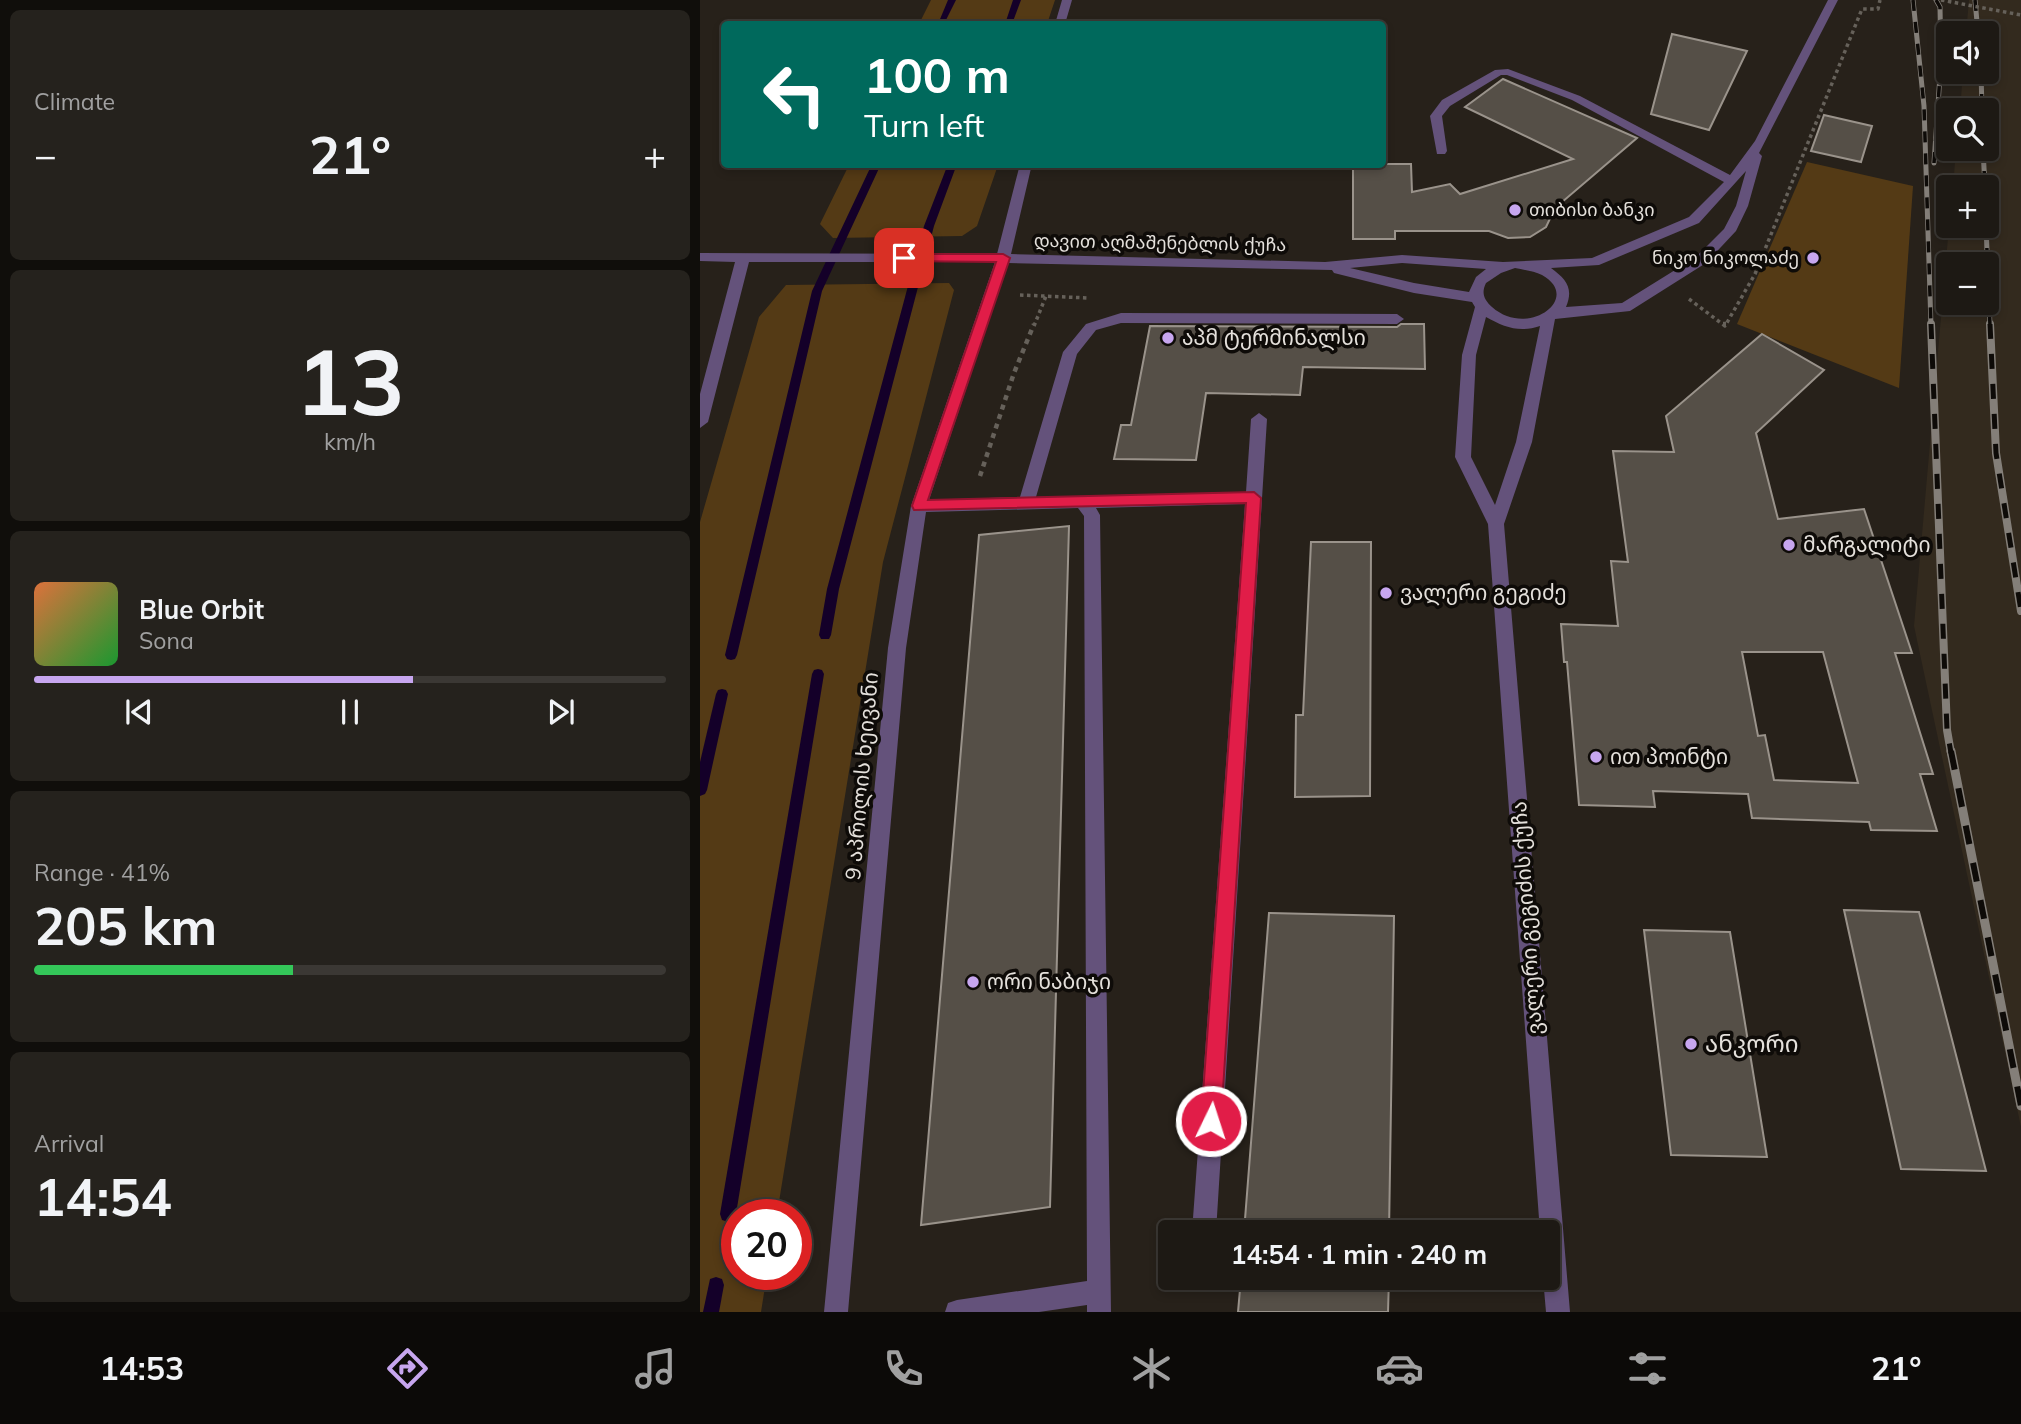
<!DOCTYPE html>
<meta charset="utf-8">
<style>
:root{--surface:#1d1914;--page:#25221d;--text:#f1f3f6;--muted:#a0a0a0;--line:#3b3834;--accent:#c7a6ef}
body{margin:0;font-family:Mulish,"Noto Sans Georgian",sans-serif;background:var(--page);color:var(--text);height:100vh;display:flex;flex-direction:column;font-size:26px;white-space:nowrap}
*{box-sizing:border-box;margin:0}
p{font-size:23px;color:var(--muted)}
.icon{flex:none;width:38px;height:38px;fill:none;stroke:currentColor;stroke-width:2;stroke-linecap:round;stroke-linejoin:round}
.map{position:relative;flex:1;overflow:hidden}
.sheet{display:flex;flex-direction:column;gap:10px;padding:10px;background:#100e0b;width:700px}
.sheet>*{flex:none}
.guide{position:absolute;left:21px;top:21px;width:665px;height:147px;border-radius:7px;box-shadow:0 4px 10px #0003,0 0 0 2px var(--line);background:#00695c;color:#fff;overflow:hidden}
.fabs{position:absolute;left:1236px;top:21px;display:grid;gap:14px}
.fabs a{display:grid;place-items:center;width:63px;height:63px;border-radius:7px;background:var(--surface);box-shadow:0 4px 10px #0003,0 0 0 2px var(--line);font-size:35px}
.speed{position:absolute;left:21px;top:1199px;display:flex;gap:14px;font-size:35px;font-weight:700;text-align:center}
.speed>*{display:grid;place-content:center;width:91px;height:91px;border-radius:50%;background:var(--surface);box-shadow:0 4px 10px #0003,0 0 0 2px var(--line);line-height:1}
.speed .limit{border:10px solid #d22;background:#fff;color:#111}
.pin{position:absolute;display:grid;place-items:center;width:60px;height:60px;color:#fff;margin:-30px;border-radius:14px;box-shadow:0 4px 10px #0006}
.me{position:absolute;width:77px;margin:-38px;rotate:4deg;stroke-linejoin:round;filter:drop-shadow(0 0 5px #0008)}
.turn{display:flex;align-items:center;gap:24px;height:147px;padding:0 28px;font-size:32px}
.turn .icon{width:91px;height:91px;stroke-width:2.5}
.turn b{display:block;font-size:49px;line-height:60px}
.big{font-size:52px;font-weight:700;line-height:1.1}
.sheet .tile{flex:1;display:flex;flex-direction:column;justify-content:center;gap:10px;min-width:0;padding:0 24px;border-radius:10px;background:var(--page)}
.sheet .dial{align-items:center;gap:0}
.dial b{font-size:91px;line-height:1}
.song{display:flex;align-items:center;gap:21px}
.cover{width:84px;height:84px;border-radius:10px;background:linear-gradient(135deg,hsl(20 70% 55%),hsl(130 70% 35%))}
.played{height:7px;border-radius:4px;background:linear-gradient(90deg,var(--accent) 60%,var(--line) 60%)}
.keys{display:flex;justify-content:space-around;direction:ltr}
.heat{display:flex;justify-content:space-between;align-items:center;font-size:38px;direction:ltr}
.charge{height:10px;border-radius:5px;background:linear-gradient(90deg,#34c759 41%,var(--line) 0)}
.trip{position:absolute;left:458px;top:1220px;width:402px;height:70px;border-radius:7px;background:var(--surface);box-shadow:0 4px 10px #0003,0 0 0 2px var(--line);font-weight:700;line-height:70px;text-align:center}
.tab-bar{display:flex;height:112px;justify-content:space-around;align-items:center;background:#0c0a08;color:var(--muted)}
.tab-bar .icon{width:49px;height:49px}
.tab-bar .selected{color:var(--accent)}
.tab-bar b{font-size:32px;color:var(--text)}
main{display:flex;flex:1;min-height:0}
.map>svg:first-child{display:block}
.built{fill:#332a1e;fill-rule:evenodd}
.green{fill:#543a15}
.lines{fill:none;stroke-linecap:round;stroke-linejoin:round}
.stream{fill:#140029;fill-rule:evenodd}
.building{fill:#554f47;stroke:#9a938b;stroke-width:2;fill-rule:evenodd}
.path-far1{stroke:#66615a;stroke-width:3.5;stroke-dasharray:3.5 3.5;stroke-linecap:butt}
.path{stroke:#66615a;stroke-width:4.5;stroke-dasharray:5 5;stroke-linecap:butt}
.minor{fill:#64527b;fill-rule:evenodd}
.rail-far2-casing{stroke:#847f79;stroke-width:5}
.rail-far1-casing{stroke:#847f79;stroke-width:8}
.rail-casing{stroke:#847f79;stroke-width:9}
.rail-far2{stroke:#0e0b08;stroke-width:3.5;stroke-dasharray:11;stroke-linecap:butt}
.rail-far1{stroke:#0e0b08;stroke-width:5;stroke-dasharray:15;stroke-linecap:butt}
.rail{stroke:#0e0b08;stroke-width:6;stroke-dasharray:19;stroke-linecap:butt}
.path-bridge{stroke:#66615a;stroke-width:3.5;stroke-dasharray:3.5 3.5;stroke-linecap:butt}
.route{fill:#e11d48;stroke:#92132f;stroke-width:2}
.poi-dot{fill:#c7a6ef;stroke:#0e0b08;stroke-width:2.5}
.labels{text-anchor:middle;stroke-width:7;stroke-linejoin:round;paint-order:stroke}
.far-poi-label{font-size:18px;fill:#e4e0db;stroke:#0e0b08;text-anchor:start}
.far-street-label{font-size:18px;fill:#e4e0db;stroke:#0e0b08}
.poi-label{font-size:21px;fill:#e4e0db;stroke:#0e0b08;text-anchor:start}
.street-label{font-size:21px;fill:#e4e0db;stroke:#0e0b08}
.near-poi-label{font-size:24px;fill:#e4e0db;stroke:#0e0b08;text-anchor:start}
</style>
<main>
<section class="sheet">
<div class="tile"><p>Climate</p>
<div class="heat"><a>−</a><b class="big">21°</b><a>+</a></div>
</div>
<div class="tile dial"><b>13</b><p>km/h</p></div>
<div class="tile">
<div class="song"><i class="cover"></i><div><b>Blue Orbit</b><p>Sona</p></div></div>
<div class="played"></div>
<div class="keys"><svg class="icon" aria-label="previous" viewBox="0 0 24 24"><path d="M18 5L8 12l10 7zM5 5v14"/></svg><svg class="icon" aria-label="pause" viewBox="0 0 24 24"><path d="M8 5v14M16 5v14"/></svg><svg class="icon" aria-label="next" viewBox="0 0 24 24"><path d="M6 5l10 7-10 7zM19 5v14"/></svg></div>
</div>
<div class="tile"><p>Range · 41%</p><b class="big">205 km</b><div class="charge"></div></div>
<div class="tile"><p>Arrival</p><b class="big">14:54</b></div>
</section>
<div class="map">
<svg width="1321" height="1312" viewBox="0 0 1321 1312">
<rect width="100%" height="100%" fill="#27211a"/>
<!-- built -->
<path class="built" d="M1269,0H1321V1127L1214,626L1249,226H1286V187H1253L1256,149H1286V110H1260L1263,72H1286V33H1266ZM1248,264H1286V303H1248Z"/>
<!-- green -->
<g class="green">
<polygon points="231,0 355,0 347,24 219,24"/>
<polygon points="1107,162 1213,186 1199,388 1037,324"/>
<polygon points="149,165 149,164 298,165 277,226 262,236 133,238 120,224"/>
<polygon points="249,283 254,290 183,562 77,1214 37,1214 37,1274 67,1274 61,1312 0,1312 0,522 59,317 86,285"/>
</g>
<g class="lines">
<!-- stream -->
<g class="stream">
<polygon points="248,0 256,0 244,24 238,24"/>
<polygon points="313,0 321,0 312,24 305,24"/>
<polygon points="172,164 181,164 122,291 37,655 35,659 31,660 27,659 25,655 112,291"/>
<polygon points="248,164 257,164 234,226 139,589 131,635 129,639 121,639 119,635 127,589 224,226"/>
<polygon points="118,669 122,670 124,674 36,1214 34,1220 28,1222 22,1220 20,1214 112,674 114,670"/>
<polygon points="22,689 26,690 28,694 7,790 5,794 0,796 0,762 16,694 18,690"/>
<polygon points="16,1277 22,1279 24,1285 19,1312 3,1312 10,1279"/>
</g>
</g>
<!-- building -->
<g class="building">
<polygon points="972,34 1047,51 1009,130 951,114"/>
<polygon points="803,79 937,138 855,208 846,227 830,237 808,238 789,231 695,231 695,239 653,239 653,164 711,164 712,192 750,184 760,194 873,159 765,107"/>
<polygon points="1124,115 1172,126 1161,162 1111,151"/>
<polygon points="701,324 724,324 725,369 603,367 600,395 506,393 496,460 414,459 421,425 431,425 450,326 697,327"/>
<path d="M1062,334L1124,370L1056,433L1078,519L1164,509L1212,653H1195L1233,774H1220L1237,831L1171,830L1169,822L1052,818L1048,794L953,791L955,807L879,805L867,662H864L861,624L918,626L911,561L928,562L913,451L974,452L966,416ZM1042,652H1123L1158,783L1074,780L1065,735L1058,736Z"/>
<polygon points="369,526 350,1207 221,1225 279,535"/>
<polygon points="611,542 671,542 670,796 595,797 596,715 603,715"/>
<polygon points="1144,910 1219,912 1286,1171 1201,1169"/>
<polygon points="569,913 694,916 689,1232 544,1232"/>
<polygon points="944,930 1030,932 1067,1157 971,1155"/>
<polygon points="541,1278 689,1278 688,1312 538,1312"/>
</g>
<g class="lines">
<!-- path-far1 -->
<g class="path-far1">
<polyline points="320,295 388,298"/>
<polyline points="989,299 1025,326 1055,274 1162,9 1178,9 1180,0"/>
<polyline points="334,326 346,296"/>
</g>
<!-- path -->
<g class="path">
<polyline points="1023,324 1026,324"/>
<polyline points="280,476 314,373 334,324"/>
</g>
<!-- minor -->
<g class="minor">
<polygon points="362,0 372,0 365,24 355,24"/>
<path d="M1128,0H1138L1059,153L1062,156L1048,206L1036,231L1006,263L930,311L855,319L832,442L804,524L870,1312H846L843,1278H849V1232H840L788,524L755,457L762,355L775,307L772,302L714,293L634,273L632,270L308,263L229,500L320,497L363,352L386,324L421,313L697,314L704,319L697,324L421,323L396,330L377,354L336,497L546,492L551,419L559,413L567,419L516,1232H492L545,504L396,508L400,515L411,1312H387V1305L339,1312H245L248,1303L257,1300L387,1281L384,516L378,508L226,512L206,648L148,1312H124L188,648L211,506L295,262H49L8,422L0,428V394L35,262L0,261V253L297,254L320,164H332L311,254L625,262L702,255L803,262L892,258L989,217L1024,182L872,100L807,75H801L750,106L742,116L747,151L745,154H737L730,116L742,100L795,70L808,69L880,96L1030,175L1055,141ZM1046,171L1036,206L1024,229L996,257L922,303L866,307C874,288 866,279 851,268L899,265L999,223ZM702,263L786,269L776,277L769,292L714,283L650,268ZM815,268C824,270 834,271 842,275C883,298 828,339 792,307C784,300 781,293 786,283L801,273ZM786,317C804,327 819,333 840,326L816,442L795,505L771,457L776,355Z"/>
</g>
<!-- rail-far2 casing -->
<g class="rail-far2-casing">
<g id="rail-far2">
<polyline points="1213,0 1224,106 1231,326"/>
<polyline points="1275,0 1278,33"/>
<polyline points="1281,72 1282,110"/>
<polyline points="1283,149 1285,187"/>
<polyline points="1234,163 1241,61 1240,7 1236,0"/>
<polyline points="1286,226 1290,326"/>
</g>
</g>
<!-- rail-far1 casing -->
<g class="rail-far1-casing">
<g id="rail-far1">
<polyline points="1231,324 1247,730 1251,753"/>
<polyline points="1290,324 1296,453 1321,611"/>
</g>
</g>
<!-- rail casing -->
<g class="rail-casing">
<polyline id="rail" points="1251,751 1321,1106"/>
</g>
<!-- rail-far2 -->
<use href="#rail-far2" class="rail-far2"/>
<!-- rail-far1 -->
<use href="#rail-far1" class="rail-far1"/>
<!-- rail -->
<use href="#rail" class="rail"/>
<!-- path-bridge -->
<polyline class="path-bridge" points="1241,0 1321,15"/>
</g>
<!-- route -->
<polygon class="route" points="204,254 303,254 310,258 228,500 554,492 561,498 521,1121 518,1128 511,1131 504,1128 501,1121 546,503 214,510 212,506 296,262 200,261 198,258"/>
<!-- markers -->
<g class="poi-dot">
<circle cx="815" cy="210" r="7"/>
<circle cx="1113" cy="258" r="7"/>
<circle cx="468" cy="338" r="7"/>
<circle cx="1089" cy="545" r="7"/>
<circle cx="686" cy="593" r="7"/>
<circle cx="896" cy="757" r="7"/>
<circle cx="273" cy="982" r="7"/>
<circle cx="991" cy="1044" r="7"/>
</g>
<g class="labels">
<!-- far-poi labels -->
<g class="far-poi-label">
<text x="829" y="216">თიბისი ბანკი</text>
<text x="1099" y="264" text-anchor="end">ნიკო ნიკოლაძე</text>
</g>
<!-- far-street labels -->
<g class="far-street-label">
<text transform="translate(460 243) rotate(1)" y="6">დავით აღმაშენებლის ქუჩა</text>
</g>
<!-- poi labels -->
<g class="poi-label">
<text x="482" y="345">აპმ ტერმინალსი</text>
<text x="1103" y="552">მარგალიტი</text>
<text x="700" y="600">ვალერი გეგიძე</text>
<text x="910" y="764">ით პოინტი</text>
<text x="287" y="989">ორი ნაბიჯი</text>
</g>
<!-- street labels -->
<g class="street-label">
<text transform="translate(162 776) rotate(-85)" y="7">9 აპრილის ხეივანი</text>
<text transform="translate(827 918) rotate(-94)" y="7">ვალერი გეგიძის ქუჩა</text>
</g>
<!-- near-poi labels -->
<g class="near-poi-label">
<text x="1005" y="1052">ანკორი</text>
</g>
</g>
</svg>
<div class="fabs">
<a><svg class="icon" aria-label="sound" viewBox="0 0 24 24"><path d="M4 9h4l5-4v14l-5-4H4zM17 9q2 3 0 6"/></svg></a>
<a><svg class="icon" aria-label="search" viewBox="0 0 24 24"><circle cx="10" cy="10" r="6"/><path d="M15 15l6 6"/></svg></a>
<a>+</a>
<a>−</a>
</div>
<div class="speed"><div class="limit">20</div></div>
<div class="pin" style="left:204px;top:258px;background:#d93025"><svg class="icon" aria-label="arrive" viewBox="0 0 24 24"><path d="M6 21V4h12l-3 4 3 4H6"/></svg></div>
<svg class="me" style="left:511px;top:1121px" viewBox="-20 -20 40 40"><circle r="17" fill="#e11d48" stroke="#fff" stroke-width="3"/><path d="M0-11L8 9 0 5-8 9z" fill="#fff"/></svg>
<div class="trip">14:54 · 1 min · 240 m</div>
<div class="guide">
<div class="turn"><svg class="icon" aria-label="left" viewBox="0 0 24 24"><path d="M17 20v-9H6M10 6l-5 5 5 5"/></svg><div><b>100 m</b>Turn left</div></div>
</div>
</div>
</main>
<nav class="tab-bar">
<b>14:53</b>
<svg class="icon selected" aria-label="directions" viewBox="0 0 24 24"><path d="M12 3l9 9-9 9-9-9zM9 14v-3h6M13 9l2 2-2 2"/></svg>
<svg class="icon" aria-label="music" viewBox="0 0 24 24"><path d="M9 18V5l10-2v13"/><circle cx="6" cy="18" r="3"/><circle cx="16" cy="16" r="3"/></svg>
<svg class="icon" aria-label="phone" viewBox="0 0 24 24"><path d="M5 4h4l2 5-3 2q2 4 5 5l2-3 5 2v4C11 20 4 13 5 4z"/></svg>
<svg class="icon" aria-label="climate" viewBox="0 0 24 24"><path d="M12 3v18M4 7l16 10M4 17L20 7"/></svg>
<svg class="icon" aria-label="car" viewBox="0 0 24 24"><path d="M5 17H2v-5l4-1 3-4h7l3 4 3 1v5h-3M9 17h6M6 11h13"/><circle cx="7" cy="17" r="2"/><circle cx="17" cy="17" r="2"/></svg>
<svg class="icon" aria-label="filters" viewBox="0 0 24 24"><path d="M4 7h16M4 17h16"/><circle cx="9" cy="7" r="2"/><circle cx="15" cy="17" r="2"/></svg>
<b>21°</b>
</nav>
